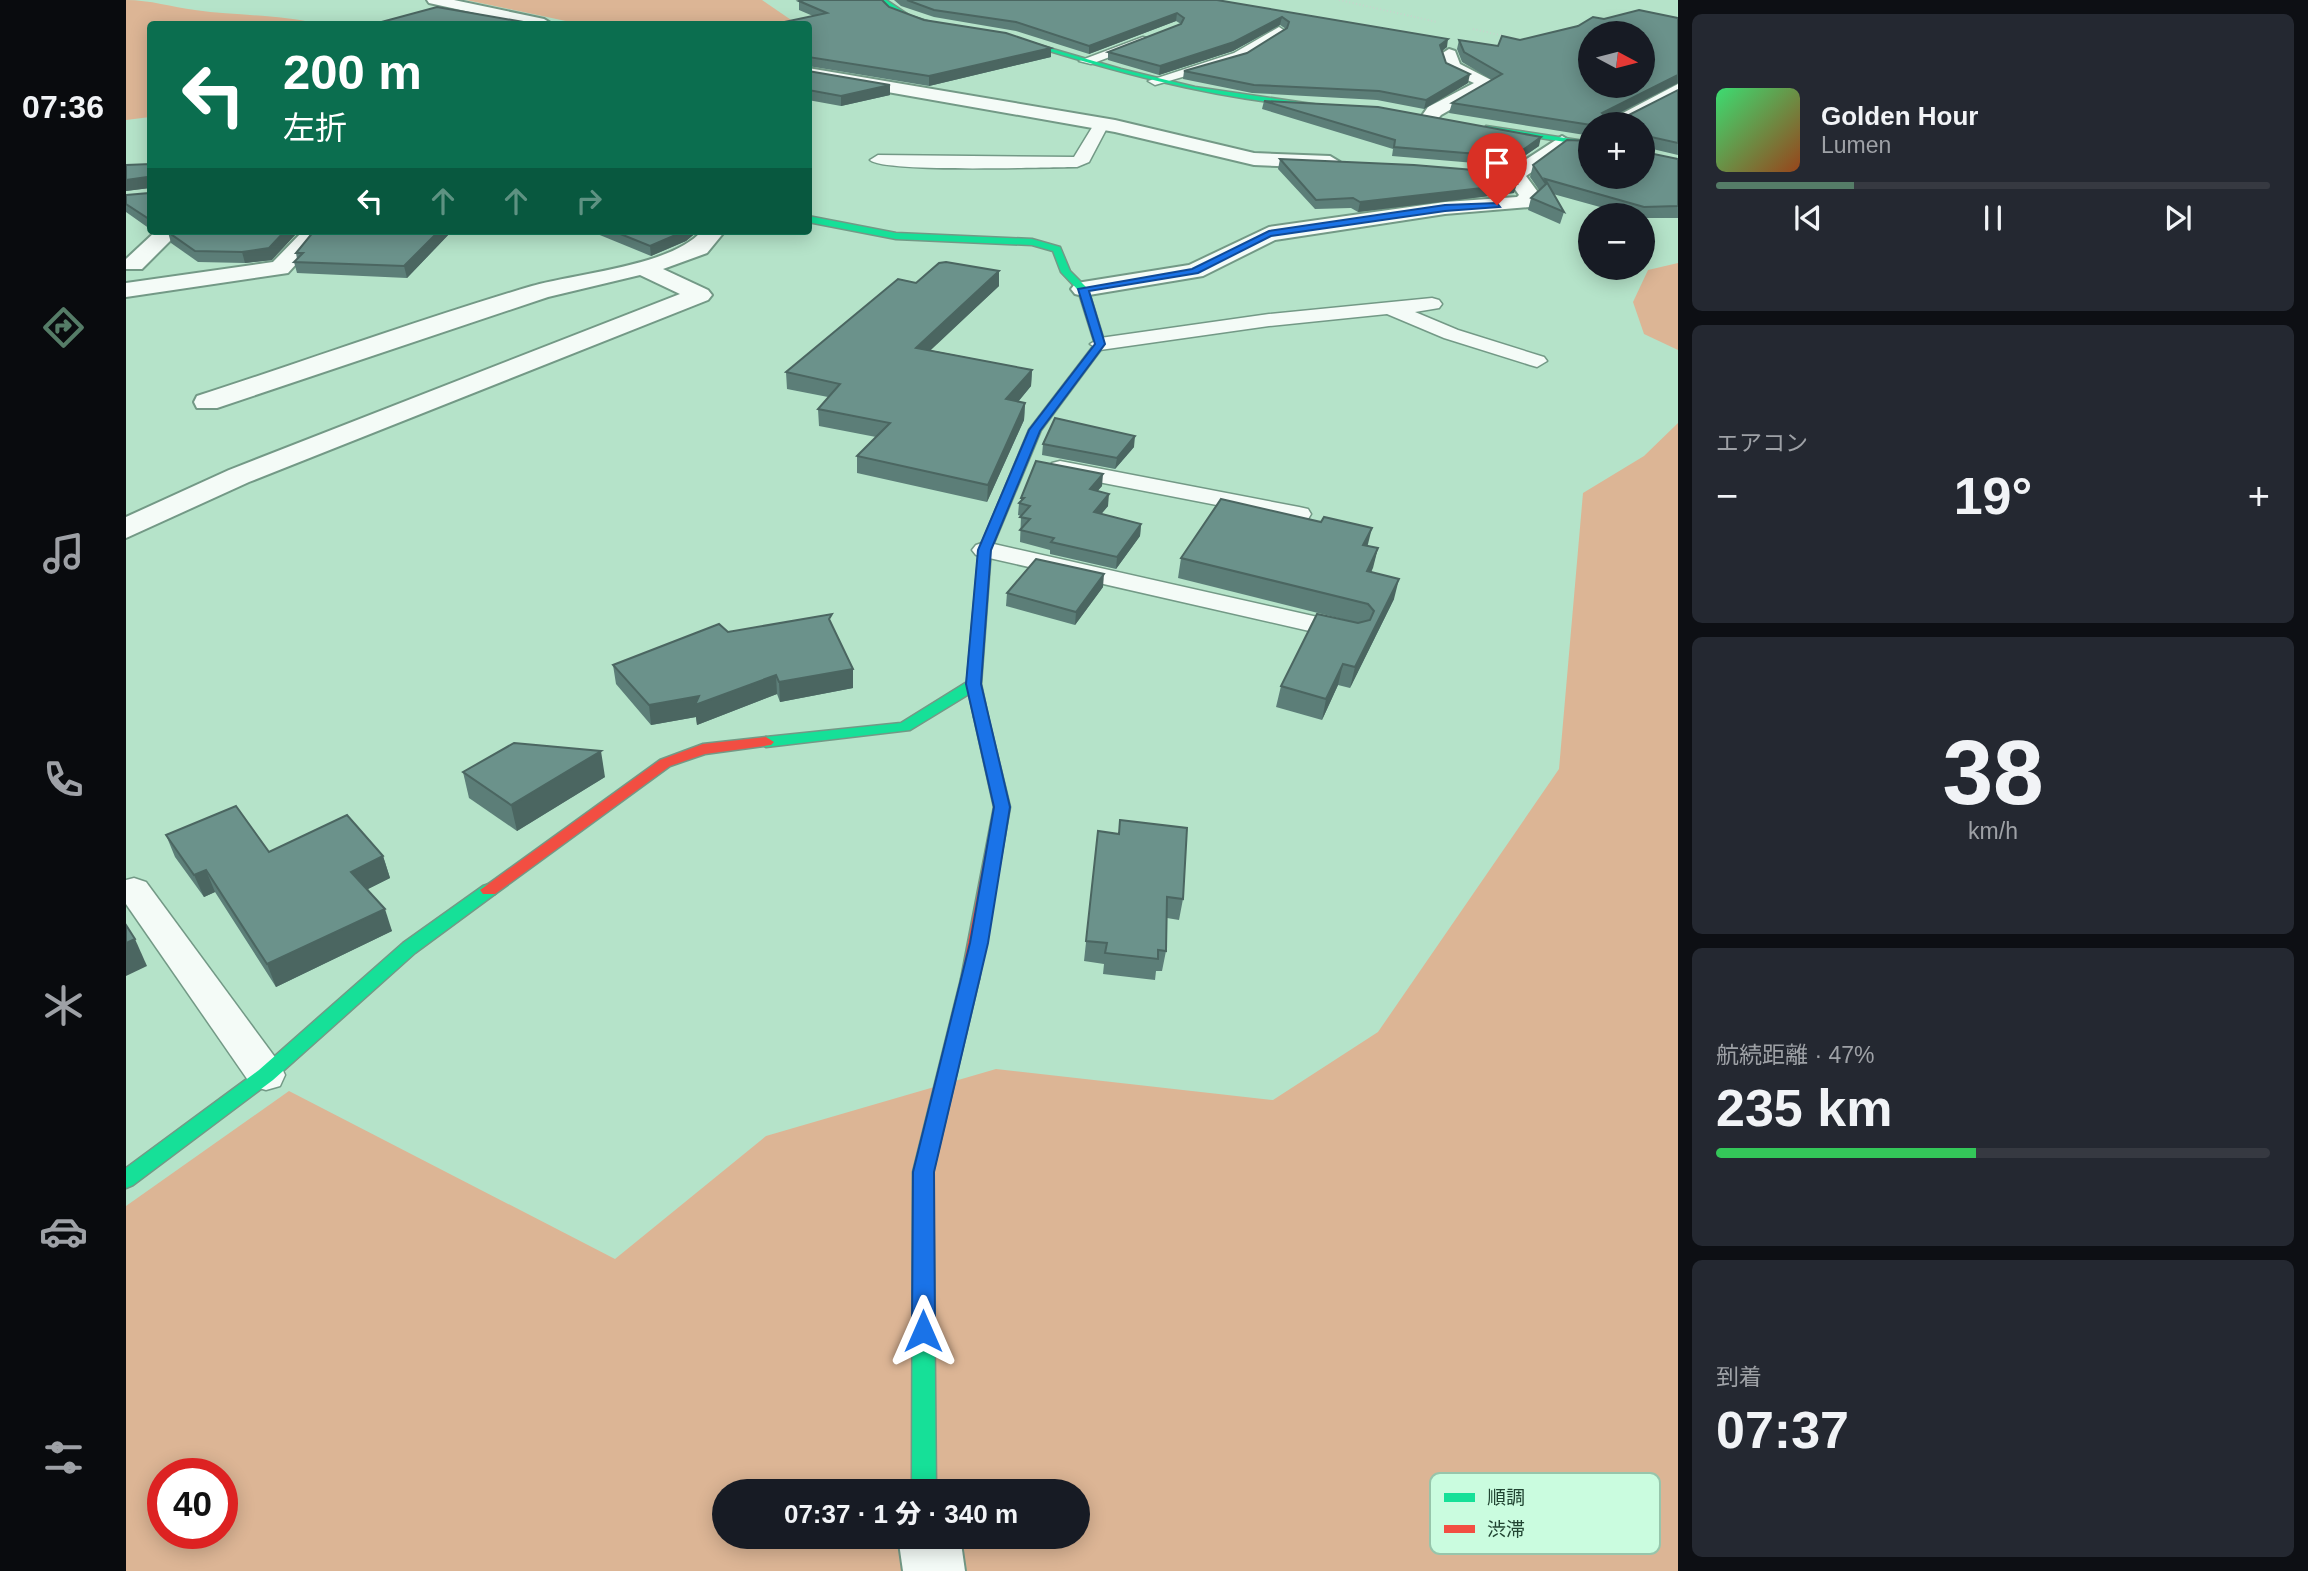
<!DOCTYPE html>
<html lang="ja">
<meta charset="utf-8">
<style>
:root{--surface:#171b24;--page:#242831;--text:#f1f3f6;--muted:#9ea1a6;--line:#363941;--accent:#557c67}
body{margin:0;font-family:Helvetica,"Noto Sans JP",sans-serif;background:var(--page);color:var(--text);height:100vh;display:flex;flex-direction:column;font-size:26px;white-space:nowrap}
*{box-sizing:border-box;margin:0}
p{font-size:23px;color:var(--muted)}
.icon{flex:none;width:38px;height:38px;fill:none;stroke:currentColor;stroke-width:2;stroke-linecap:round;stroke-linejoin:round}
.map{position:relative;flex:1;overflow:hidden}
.sheet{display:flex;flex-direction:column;gap:14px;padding:14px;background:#0d0f14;width:630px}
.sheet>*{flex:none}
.guide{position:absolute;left:21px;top:21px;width:665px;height:214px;border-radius:7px;box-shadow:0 4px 18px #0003;background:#0b6e4f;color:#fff;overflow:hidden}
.needle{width:46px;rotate:97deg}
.tools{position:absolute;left:1452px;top:21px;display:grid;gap:14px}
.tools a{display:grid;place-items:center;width:77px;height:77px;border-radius:50%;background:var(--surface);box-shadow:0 4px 18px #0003;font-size:35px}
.speed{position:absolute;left:21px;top:1458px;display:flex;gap:14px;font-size:35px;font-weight:700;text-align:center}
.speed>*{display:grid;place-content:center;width:91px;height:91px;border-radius:50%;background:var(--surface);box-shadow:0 4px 18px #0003;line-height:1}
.speed .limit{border:10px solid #d22;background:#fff;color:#111}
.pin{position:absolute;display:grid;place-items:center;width:60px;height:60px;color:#fff;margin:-72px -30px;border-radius:50% 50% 50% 0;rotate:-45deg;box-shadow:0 0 7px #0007}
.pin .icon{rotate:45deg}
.me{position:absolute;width:77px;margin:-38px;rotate:0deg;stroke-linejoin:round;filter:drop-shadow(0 0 5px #0008)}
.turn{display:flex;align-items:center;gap:24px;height:147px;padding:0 21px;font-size:32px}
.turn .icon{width:91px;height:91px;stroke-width:2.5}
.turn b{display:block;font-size:49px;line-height:60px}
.lanes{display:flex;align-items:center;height:66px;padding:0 21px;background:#0003;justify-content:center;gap:35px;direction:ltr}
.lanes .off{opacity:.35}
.big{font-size:52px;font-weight:800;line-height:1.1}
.sheet .widget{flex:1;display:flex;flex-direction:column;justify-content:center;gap:10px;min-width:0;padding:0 24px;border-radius:10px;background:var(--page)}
.sheet .dial{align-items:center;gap:0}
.dial b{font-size:91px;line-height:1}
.song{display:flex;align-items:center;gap:21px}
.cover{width:84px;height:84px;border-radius:10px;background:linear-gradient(135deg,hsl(140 70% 55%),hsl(20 70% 35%))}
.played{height:7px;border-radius:4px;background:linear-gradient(90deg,var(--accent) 25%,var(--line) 25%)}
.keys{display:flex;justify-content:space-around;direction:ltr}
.heat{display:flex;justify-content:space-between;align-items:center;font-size:38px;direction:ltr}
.charge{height:10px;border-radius:5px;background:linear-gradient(90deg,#34c759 47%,var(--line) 0)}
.trip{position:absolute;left:586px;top:1479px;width:378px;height:70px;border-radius:35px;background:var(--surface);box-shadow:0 4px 18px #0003;font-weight:800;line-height:70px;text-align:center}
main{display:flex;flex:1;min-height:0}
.tab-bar{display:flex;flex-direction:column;width:126px;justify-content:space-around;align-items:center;background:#090b0e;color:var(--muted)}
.tab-bar .icon{width:49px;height:49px}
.tab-bar .active{color:var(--accent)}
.tab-bar b{font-size:32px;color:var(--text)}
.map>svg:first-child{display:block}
.green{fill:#dcb595;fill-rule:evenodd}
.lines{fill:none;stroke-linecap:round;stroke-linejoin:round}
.lane-casing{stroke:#739986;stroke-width:3}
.street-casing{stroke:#739986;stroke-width:4}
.fast-casing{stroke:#739986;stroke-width:3}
.jam-casing{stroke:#739986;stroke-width:3}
.path{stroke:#c6d5cc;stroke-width:2;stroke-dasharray:1 2.5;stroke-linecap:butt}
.lane{fill:#f4fbf7;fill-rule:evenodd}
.street{fill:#f4fbf7;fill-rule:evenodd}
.fast{fill:#16e098;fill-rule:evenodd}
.jam{fill:#f24e42;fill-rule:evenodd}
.wall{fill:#5c7e78}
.shaded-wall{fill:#4b6661}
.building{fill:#6b928b;stroke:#4b6661;stroke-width:2;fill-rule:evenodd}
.route{fill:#1a73e8;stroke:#114b97;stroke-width:2}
.key{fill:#cafcdf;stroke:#97c5ab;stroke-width:2}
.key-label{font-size:19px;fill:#214432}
</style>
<main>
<nav class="tab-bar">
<b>07:36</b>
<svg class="icon active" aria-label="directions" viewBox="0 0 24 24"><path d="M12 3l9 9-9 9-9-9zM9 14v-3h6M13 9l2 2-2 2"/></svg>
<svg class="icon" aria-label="music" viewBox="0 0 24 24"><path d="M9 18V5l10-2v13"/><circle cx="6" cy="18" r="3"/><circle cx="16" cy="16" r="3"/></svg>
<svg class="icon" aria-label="phone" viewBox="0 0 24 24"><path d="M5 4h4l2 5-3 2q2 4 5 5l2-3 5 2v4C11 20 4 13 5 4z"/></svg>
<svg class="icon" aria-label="climate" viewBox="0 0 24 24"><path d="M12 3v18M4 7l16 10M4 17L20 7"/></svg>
<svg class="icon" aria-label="car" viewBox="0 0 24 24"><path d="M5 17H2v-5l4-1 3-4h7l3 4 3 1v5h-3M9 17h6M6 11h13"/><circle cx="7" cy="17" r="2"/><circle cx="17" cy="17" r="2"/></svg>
<svg class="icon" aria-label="filters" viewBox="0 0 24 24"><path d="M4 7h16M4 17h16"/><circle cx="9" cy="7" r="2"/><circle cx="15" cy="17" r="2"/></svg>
</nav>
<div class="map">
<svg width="1552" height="1571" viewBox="0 0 1552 1571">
<rect width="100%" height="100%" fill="#b5e3c9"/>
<!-- green -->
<g class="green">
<path d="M0,0C24,0 46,7 69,10C111,16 152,14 193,24H24V117L0,120Z"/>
<polygon points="340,0 636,0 671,24 454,24"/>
<polygon points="1552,263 1552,350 1518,334 1507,302 1522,270"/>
<path d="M1552,423V1571H0V1206L163,1091L489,1259L640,1136L870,1069L1147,1100L1252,1032L1433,769L1457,493L1518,456ZM37,1474H96V1533H37ZM598,1491H952V1536H598Z"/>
</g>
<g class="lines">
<!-- lane casing -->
<g class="lane-casing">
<g id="lane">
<polygon points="1153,27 1159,31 1158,34 1118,59 1029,85 1022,81 1108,53"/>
<polygon points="1017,37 1029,40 965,64 953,61"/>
<path d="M975,119L983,124L963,162L951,167C921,167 757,173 744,160L752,155L948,157L970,121Z"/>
<polygon points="1306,298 1313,300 1316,304 1313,308 1289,312 1332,330 1418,357 1421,361 1411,367 1404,365 1318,338 1261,314 1143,326 974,350 964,344 974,338 1143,314"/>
<polygon points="934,461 1173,507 1182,509 1185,514 1182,519 1173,521 926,473 922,468 926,463"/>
<polygon points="859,542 1227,625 1237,627 1241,633 1237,639 1227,641 850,555 846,550 850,545"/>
<polygon points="8,878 20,882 154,1064 159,1075 154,1086 140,1090 126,1086 0,904 0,880"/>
</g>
</g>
<!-- street casing -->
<g class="street-casing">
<g id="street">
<polygon points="301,0 328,0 418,19 426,24 399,24 303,3"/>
<polygon points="1323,49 1329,51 1334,64 1371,83 1315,115 1310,121 1298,121 1295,117 1302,107 1348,83 1321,71 1315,54"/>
<polygon points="682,68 989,120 1128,153 1204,156 1214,162 1204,168 1128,165 989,132 682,78"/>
<polygon points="1552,84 1552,96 1498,124 1476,124"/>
<polygon points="1436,136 1446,142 1443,146 1400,176 1414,195 1404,207 1319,214 1149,240 1077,276 957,296 949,294 945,289 949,284 957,282 1063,265 1143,227 1319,202 1391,197 1393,195 1379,175 1382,171"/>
<polygon points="30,231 54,231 16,269 0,269 0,259"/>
<polygon points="177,231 200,231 162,273 0,297 0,283 147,262"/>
<path d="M576,231H599L581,253L537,269L582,290L586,295L582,300L123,482L0,538V517L103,470L554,294L514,275L422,297L91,408H71L68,402L71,396C183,360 294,319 406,286C452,273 545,266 576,231Z"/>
<polygon points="772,1536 834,1536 839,1571 777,1571"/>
</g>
</g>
<!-- fast casing -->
<g class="fast-casing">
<g id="fast">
<polygon points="753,0 760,0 784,16 817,26 814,28 780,18"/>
<path d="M875,34L995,69L1069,87L1193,105L1189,107C1080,98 978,69 875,36Z"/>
<polygon points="1360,126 1465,142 1465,146 1363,130"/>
<polygon points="682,216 770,233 906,239 934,247 944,271 962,289 979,344 915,430 865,550 855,684 862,717 860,720 855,722 848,717 843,694 784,730 640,747 632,742 640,737 775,723 841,682 853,550 903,430 969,344 952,290 935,272 927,251 906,245 770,239 682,222"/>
<polygon points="363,884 369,886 372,890 369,894 289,953 147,1080 7,1185 0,1188 0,1168 133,1070 277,943 357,886"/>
<polygon points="844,972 850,974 853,979 807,1172 810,1491 786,1491 787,1172 835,979 838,974"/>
</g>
</g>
<!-- jam casing -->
<g class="jam-casing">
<g id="jam">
<polygon points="855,712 862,717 884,807 853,979 850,984 838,984 835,979 868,807 848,717"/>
<polygon points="640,737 648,742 645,745 579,754 544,766 369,894 357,894 354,890 534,760 577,744"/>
</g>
</g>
<!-- path -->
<g class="path">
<polyline points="1213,0 1311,22"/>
<polyline points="1347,29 1400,41"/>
</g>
<!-- lane -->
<use href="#lane" class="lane"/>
<!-- street -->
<use href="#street" class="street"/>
<!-- fast -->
<use href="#fast" class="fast"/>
<!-- jam -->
<use href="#jam" class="jam"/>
</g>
<!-- wall -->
<g class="wall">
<polygon points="768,0 1091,0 1321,47 1316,51 1320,63 1342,83 1298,109 1251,100 1126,93 1057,79 1058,71 1121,53 1160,29 1154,25 1107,51 1033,75 982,60 982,52 1055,24 1050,21 963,54 890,31 808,17 775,6"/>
<polygon points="673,1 763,7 798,20 925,48 925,57 803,86 682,66 682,24 687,16 673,10"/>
<polygon points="1333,40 1552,83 1488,116 1501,116 1552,90 1552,155 1518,147 1518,152 1552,159 1552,218 1517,218 1517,215 1503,215 1427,194 1438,212 1434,224 1402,210 1405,198 1413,190 1404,177 1407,165 1465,177 1517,124 1465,124 1465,136 1323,113 1326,103 1366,80 1336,62 1331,49"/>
<polygon points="682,71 764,95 715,106 682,100"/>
<polygon points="1138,101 1413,146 1384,166 1266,156 1267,149 1136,109"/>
<polygon points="1154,159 1388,193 1232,212 1225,208 1189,209 1152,169"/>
<polygon points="24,164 24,229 0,212 0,195 23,193 23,188 0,191 0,165"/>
<polygon points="188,231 326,231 281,278 171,273 168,262 171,259 170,253"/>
<polygon points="464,231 572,231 560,241 525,256"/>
<polygon points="42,232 146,260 119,263 72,262 45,243"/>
<polygon points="790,283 873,286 804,350 906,370 905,386 892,402 899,403 898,420 861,502 731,473 731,456 750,437 693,426 692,409 702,397 661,389 660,372"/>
<polygon points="917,444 1008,447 989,469 916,455"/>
<polygon points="976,486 971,491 982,506 975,514 1015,524 1014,536 990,569 924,554 924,550 894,542 895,516 892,515 893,503 895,502 895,498"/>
<polygon points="1242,546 1252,548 1245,572 1268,599 1224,688 1212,685 1196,720 1150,707 1155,686 1232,623 1052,578 1055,558"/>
<polygon points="977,587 949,625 880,606 881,593"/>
<polygon points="706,627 727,688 654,702 651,694 571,725 570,717 525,725 490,684 487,665 602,632"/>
<polygon points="337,772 479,777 391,831 343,798"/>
<polygon points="972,831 1057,899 1053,920 1041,918 1040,951 1036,971 1030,971 1029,980 977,974 978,964 958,961"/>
<polygon points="40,835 143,852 257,856 264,878 242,889 266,931 150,987 89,892 78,897 49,857"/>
</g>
<!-- shaded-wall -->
<g class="shaded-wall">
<polygon points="1051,13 1050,21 963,54 963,46"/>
<polygon points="1156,17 1154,25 1107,51 1033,75 1034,66"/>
<polygon points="1322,39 1321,47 1313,53 1314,45"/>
<polygon points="925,48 925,57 803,86 803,76"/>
<polygon points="1344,74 1342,83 1298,109 1300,100"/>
<polygon points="1552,75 1552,83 1473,123 1476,113"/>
<polygon points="764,85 764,95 715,106 715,96"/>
<polygon points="1415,137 1413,146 1384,166 1387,157"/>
<polygon points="22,177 24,188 0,191 0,180"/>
<polygon points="1391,184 1388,193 1232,212 1234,202"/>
<polygon points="159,231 173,231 146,260 119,263 116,252"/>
<polygon points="313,231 326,231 281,278 278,266"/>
<polygon points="559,231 572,231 560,241 525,256 524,246"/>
<polygon points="873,271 873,286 790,364 790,348"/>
<polygon points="906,370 905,386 880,416 880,399"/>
<polygon points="899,403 898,420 861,502 862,485"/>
<polygon points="1009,436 1008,447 989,469 991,458"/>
<polygon points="977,474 976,486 963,501 964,489"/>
<polygon points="983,494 982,506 967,524 968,512"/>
<polygon points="1015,524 1014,536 990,569 991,557"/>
<polygon points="1246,528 1241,548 1237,545"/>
<polygon points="1252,548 1247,568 1236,591 1241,571"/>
<polygon points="978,574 977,587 949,625 950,612"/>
<polygon points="1273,579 1268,599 1224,688 1229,667"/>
<polygon points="1217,664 1212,685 1196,720 1200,699"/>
<polygon points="727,669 727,688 654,702 653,682"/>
<polygon points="650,675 651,694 571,725 570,717 525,725 523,705"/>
<polygon points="475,751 479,777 391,831 385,805"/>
<polygon points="257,856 264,878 232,894 225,872"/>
<polygon points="80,870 89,892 78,897 68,875"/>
<polygon points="259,909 266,931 150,987 141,964"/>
<polygon points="9,939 21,966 0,976 0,943"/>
</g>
<!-- building -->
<g class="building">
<polygon points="678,0 756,0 763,7 798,20 880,33 925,48 803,76 682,57 682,24 649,24 701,13 673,1"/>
<polygon points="781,0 1091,0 1322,39 1314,45 1320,63 1344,74 1300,100 1253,91 1128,85 1058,71 1121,53 1161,28 1163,22 1156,17 1108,42 1034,66 982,52 1055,24 1058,18 1051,13 963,46 890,22 808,10"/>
<polygon points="311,7 409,24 248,24"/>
<path d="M1513,10L1552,18V75L1476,113L1479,116H1501L1552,90V143L1521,136L1518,138V152L1552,159V206L1518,207L1419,179L1438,212L1405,198L1420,184L1407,165L1441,140L1465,141V177H1517V124L1465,125L1326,103L1376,74L1338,52L1333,40L1372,46L1376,36L1394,40L1452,26L1467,17L1478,19ZM1465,33H1517V86H1465Z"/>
<polygon points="682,71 764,85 715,96 682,90"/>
<polygon points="1138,101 1252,107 1415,137 1387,157 1268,147 1269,140"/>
<polygon points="1154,159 1288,165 1384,173 1391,184 1234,202 1227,198 1190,200"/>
<polygon points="24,164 24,219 23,219 0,204 0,195 23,193 22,177 0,180 0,165"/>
<polygon points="43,231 159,231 143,248 116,252 69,251 42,232"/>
<polygon points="188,231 313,231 278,266 168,262 177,253 170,253"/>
<polygon points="487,231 559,231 524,246"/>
<polygon points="820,262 873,271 790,348 906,370 880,399 899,403 862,485 731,456 764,423 692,409 714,384 660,372 772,279 790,283 813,263"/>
<polygon points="929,418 1009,436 991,458 917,444"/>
<polygon points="910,461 977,474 964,489 983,494 968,512 1015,524 991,557 925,542 928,538 894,530 904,519 894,517 904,506 893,503 898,498 895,498"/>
<polygon points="1095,499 1195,522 1198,517 1246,528 1237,545 1252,548 1241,571 1273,579 1229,667 1217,664 1200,699 1155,686 1191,614 1232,623 1244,620 1248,611 1242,604 1055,558"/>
<polygon points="910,559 978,574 950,612 881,593"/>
<polygon points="706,614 703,619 727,669 653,682 650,675 569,705 573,696 523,705 487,665 593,624 602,632"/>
<polygon points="388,743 475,751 385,805 337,772"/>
<polygon points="110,806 143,852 221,815 257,856 225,872 259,909 141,964 80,870 68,875 40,835"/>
<polygon points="994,820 1061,828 1057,899 1041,897 1040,951 1032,950 1032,959 979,953 981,943 960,941 972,831 993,834"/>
<polygon points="0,925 9,939 0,943"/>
</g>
<!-- route -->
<polygon class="route" points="1371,203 1374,207 1319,211 1145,236 1072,273 963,291 979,344 914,431 865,550 855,684 884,807 862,943 808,1172 809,1331 806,1339 797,1342 789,1339 786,1331 787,1172 844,943 868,807 840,684 852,550 903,430 969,344 952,289 1066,269 1143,231 1319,205"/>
<!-- legend -->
<rect x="1304" y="1473" width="230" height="81" rx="10" class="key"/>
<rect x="1318" y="1493" width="31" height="9" fill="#16e098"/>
<rect x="1318" y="1525" width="31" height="8" fill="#f24e42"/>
<g class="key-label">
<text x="1361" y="1504">順調</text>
<text x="1361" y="1536">渋滞</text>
</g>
</svg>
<div class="tools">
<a><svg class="needle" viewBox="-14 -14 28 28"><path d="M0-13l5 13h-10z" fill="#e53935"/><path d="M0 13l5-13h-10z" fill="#9ea1a6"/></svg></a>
<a>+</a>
<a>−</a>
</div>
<div class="speed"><div class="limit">40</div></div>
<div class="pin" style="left:1371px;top:205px;background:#d93025"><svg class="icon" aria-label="arrive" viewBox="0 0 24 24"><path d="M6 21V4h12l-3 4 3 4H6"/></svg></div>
<svg class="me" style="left:797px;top:1331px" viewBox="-20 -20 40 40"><path d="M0-17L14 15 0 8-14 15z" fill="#1a73e8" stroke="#fff" stroke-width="4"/></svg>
<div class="trip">07:37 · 1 分 · 340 m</div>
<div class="guide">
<div class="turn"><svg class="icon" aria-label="left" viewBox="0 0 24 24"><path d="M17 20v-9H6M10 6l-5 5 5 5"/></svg><div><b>200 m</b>左折</div></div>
<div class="lanes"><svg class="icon" aria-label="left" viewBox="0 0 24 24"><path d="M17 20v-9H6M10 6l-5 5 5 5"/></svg><svg class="icon off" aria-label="ahead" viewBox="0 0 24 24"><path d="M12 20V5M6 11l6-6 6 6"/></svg><svg class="icon off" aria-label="ahead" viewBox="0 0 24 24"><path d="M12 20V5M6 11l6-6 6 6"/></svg><svg class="icon off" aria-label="right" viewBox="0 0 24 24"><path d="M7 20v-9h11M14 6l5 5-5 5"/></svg></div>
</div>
</div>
<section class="sheet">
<div class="widget">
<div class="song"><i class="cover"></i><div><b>Golden Hour</b><p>Lumen</p></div></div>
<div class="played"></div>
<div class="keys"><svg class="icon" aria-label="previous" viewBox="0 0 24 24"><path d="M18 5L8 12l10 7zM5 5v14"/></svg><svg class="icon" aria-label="pause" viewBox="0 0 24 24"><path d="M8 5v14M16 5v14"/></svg><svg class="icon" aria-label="next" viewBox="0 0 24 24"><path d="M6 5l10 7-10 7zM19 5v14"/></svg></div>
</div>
<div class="widget"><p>エアコン</p>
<div class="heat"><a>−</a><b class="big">19°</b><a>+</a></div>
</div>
<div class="widget dial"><b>38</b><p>km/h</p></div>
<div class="widget"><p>航続距離 · 47%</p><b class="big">235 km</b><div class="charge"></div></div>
<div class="widget"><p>到着</p><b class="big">07:37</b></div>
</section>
</main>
